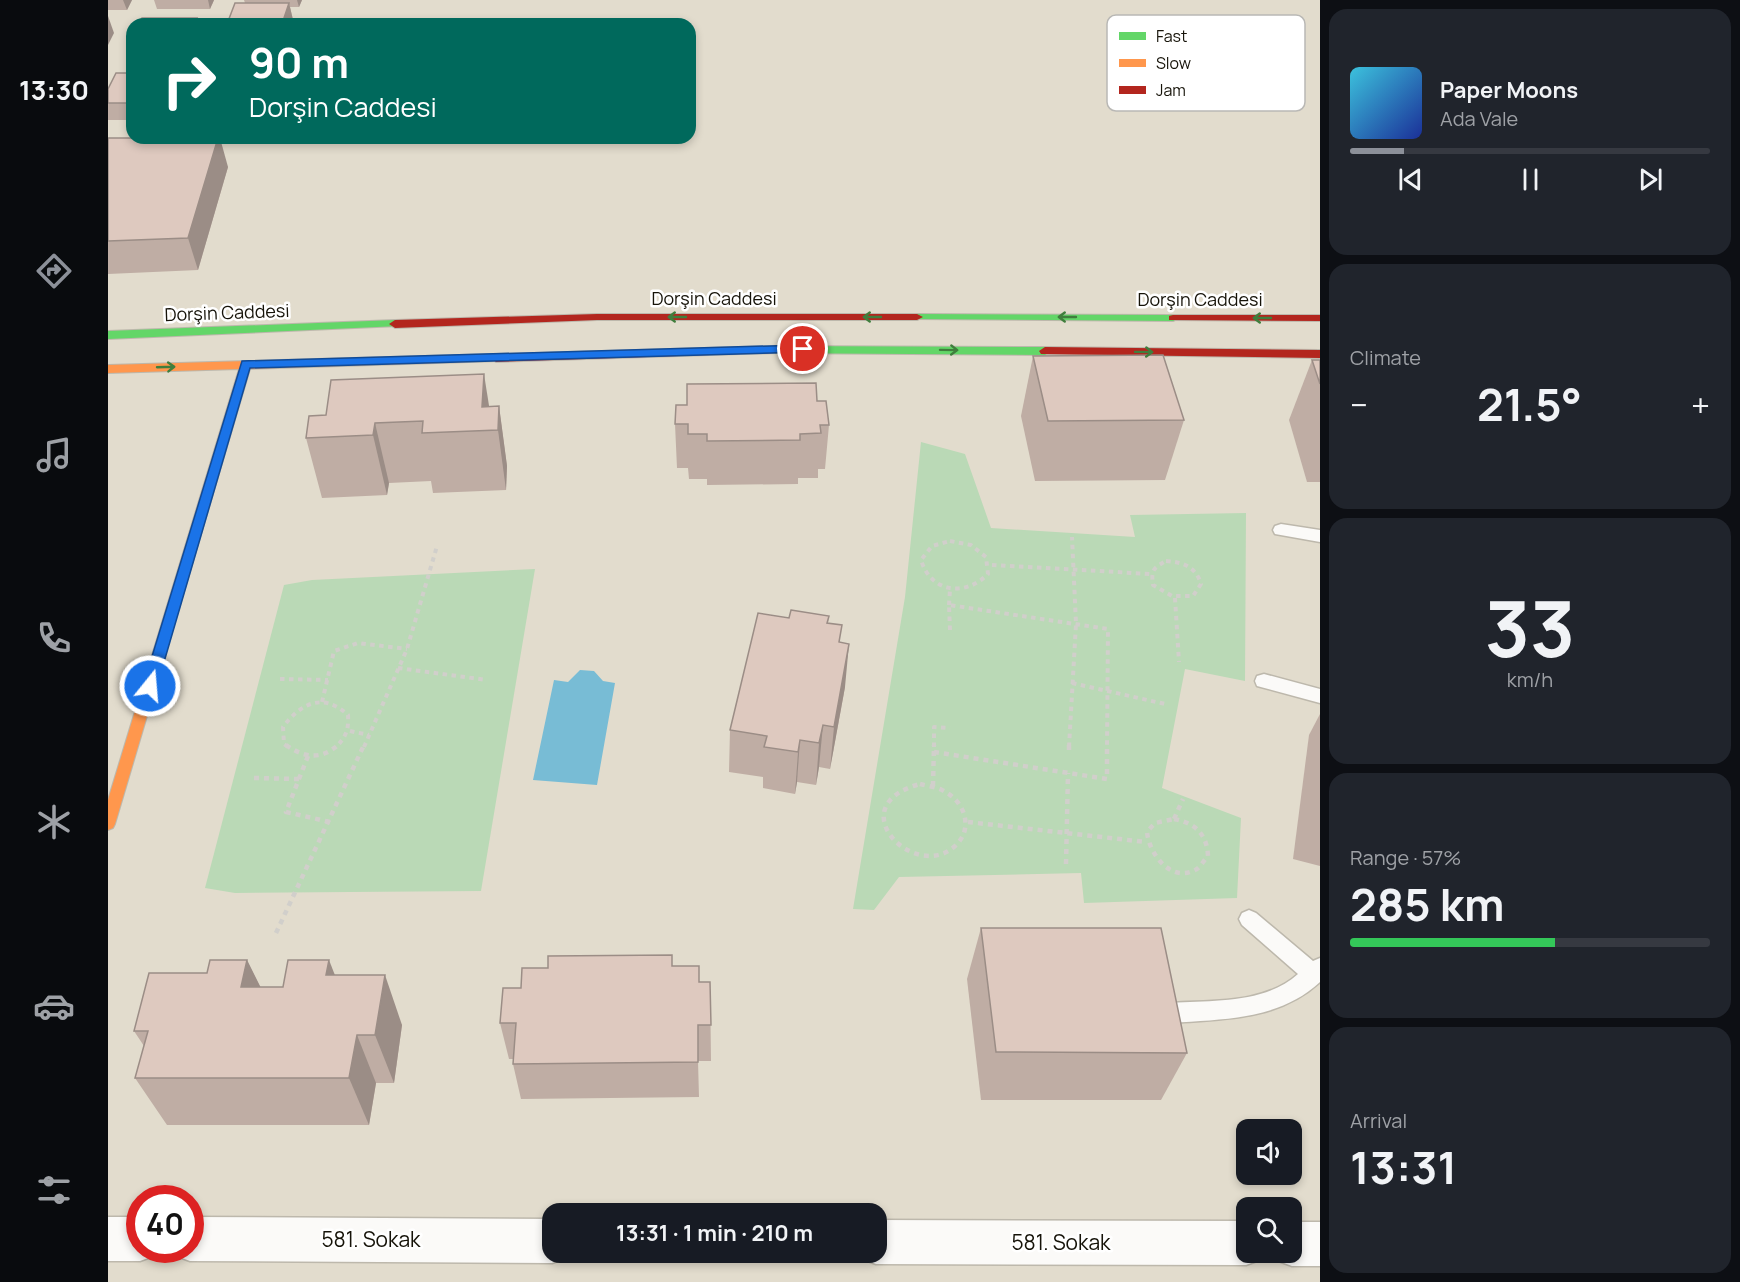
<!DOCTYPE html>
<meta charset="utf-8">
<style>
:root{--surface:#171b24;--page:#20242c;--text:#f1f3f6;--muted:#9ea1a6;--line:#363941;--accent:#8c9099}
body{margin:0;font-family:Manrope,sans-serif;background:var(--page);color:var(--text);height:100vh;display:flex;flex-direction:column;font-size:22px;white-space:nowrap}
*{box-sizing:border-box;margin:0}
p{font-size:20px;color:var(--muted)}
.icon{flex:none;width:33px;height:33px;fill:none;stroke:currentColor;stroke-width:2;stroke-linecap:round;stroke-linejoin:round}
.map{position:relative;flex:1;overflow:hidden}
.panel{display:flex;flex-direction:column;gap:9px;padding:9px;background:#0d0f14;width:420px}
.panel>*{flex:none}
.top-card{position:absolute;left:18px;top:18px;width:570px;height:126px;border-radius:18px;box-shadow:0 3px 9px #0003;background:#00695c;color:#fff;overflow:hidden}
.fabs{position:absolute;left:1128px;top:1119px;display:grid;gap:12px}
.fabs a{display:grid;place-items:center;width:66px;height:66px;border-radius:12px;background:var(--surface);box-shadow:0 3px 9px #0003;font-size:30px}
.speed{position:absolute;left:18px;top:1185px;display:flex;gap:12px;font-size:30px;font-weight:700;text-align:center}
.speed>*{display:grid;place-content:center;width:78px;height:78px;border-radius:50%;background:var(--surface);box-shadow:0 3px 9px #0003;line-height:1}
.speed .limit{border:9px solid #d22;background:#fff;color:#111}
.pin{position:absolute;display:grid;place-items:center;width:51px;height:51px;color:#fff;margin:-26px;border:3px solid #fff;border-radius:50%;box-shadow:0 2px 6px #0007}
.me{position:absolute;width:66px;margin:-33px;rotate:17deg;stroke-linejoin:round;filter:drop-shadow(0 0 4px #0008)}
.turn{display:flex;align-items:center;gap:21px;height:126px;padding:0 24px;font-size:27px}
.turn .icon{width:78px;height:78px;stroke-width:2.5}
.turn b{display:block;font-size:42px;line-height:51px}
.big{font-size:45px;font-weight:700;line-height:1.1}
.panel .tile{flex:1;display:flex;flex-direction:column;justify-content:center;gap:9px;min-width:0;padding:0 21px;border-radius:18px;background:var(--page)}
.panel .dial{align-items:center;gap:0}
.dial b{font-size:78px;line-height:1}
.song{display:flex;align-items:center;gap:18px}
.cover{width:72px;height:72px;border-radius:9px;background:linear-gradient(135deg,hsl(190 70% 55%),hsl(230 70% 35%))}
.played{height:6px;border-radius:3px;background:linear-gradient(90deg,var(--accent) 15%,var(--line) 15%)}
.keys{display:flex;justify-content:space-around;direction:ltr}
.heat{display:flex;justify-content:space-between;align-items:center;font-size:33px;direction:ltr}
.charge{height:9px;border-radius:4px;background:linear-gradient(90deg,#34c759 57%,var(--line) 0)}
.trip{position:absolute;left:434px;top:1203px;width:345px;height:60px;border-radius:18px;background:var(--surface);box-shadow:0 3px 9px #0003;font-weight:700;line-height:60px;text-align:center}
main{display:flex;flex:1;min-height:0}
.tab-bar{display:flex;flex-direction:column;width:108px;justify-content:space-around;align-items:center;background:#090b0e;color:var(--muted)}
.tab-bar .icon{width:42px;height:42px}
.tab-bar .active{color:var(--accent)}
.tab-bar b{font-size:27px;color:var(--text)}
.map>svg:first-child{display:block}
.green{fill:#bad9b6}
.water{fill:#78bcd5}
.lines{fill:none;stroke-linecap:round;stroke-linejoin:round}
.lane-casing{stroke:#bdb8ac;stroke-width:3}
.street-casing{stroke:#bdb8ac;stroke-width:3}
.fast-casing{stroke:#bdb8ac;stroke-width:2}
.slow-casing{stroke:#bdb8ac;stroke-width:2}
.jam-casing{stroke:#bdb8ac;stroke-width:2}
.path-far1{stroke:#d1cfcb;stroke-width:4;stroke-dasharray:4.5 4.5;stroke-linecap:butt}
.path{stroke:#d1cfcb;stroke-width:4.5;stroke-dasharray:5 5;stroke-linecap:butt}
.lane{fill:#fbfaf8;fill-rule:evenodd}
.street{fill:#fbfaf8;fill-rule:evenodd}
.fast{fill:#63d668;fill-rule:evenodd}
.slow{fill:#ff974d;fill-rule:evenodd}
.jam{fill:#b3261e;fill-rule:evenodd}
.wall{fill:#bfada4}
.shaded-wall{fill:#9b8d86}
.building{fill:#dec9bf;stroke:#9b8d86;stroke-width:1.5}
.oneway{stroke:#407e3d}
.route{fill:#1a73e8;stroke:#114b97;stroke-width:1.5}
.labels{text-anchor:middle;stroke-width:5;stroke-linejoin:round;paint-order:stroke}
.street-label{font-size:18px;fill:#161309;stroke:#fff}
.near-street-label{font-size:21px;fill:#161309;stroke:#fff}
.key{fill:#fff;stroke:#b9b8b5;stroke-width:1.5}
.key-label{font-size:16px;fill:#161309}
</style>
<main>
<nav class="tab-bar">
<b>13:30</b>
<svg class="icon active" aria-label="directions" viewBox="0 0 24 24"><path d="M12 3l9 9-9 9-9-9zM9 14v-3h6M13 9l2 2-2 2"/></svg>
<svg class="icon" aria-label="music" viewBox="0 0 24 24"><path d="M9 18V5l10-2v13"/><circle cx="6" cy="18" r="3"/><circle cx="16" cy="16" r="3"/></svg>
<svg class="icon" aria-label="phone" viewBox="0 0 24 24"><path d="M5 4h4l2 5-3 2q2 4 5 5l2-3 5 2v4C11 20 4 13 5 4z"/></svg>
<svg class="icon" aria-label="climate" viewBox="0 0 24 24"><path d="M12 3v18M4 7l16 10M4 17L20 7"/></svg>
<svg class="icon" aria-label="car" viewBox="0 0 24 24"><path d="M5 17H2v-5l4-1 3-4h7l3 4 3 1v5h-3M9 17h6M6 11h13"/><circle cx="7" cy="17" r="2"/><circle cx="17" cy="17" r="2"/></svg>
<svg class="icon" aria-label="filters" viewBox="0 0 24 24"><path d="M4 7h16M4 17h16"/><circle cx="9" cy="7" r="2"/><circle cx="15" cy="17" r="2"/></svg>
</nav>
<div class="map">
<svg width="1212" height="1282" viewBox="0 0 1212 1282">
<rect width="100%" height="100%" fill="#e2dccd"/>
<!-- green -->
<g class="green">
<polygon points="813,442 857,454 883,528 1027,537 1022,515 1138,513 1137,681 1077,669 1054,788 1133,818 1129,898 976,903 973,873 791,877 766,910 745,909 797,597"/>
<polygon points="427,569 373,891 127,893 97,888 176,585 204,580"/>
</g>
<!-- water -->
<polygon class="water" points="472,670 486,671 495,681 507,683 489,785 425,780 446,680 460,682"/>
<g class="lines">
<!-- lane casing -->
<g class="lane-casing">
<g id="lane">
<polygon points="1173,524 1212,530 1212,542 1167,534 1165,530 1167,526"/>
<polygon points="1156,674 1212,689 1212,703 1149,686 1147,681 1149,676"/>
<path d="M1141,910L1148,913L1205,961L1212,958V982C1171,1020 1117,1019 1064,1023L1056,1020L1053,1013L1056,1006L1064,1003C1105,1000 1157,1004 1190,974L1134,925L1131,919L1134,913Z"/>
</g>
</g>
<!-- street casing -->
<g class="street-casing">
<g id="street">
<polygon points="0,1217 32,1217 32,1250 50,1250 48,1255 32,1261 0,1261"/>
<polygon points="82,1217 444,1219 444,1252 461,1252 460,1257 444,1263 82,1261 66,1255 64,1250 82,1250"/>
<polygon points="768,1220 1138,1221 1138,1252 1156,1252 1154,1259 1138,1265 768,1264 752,1258 750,1252 768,1252"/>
<polygon points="1184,1222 1212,1222 1212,1266 1184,1266 1168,1260 1166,1252 1184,1252"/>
</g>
</g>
<!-- fast casing -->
<g class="fast-casing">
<g id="fast">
<polygon points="809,314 1065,315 1071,318 1065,321 805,319 803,317"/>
<polygon points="287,320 291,322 291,326 0,339 0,331"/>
<polygon points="663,346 937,347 943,351 937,355 659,353 657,350"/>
</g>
</g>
<!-- slow casing -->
<g class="slow-casing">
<polygon id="slow" points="388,354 394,358 392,361 142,369 7,824 5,828 0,830 0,800 131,369 0,373 0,365"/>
</g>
<!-- jam casing -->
<g class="jam-casing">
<g id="jam">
<polygon points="489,314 809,314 815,317 809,320 489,320 287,328 281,324 287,320"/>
<polygon points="1065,315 1212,315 1212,321 1061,320 1061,316"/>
<polygon points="663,346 669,350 667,353 388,362 382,358 388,354"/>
<polygon points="937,347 1212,350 1212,358 933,354 931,351"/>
</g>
</g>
<!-- path-far1 -->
<g class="path-far1">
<path d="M842,541L863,545L878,557L880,574C857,597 823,593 813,560L824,546Z"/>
<path d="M1058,561C1075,562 1088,567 1093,584L1085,596H1064L1045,585C1043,570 1045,568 1058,561Z"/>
<polyline points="884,565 1043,574"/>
<polyline points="1067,598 1071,662"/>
<polyline points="841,605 842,589"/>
<polyline points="842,630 841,605 1000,629 999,747"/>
<polyline points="290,668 379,680"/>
<polyline points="172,679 220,680"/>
<polyline points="964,683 1057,704"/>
<polyline points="214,702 226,651 250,643 299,649"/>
<polyline points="242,731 261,735"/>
<path d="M180,747L176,744L175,727C193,703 215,692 240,715C241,729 238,737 228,747"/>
<polyline points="256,747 299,649 329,546"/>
<polyline points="826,747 826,727 842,728"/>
<polyline points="961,747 968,624 964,537"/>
</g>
<!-- path -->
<g class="path">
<path d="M178,745C195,757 212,761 230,745"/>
<polyline points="961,750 961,745"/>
<polyline points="826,752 999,779 999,745"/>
<polyline points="200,756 178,812 222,822"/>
<polyline points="146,778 191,779"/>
<path d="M812,784C819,786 828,787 834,790C856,800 867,828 847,846C807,883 730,806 812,784Z"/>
<polyline points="825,786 826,745"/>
<path d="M1066,819C1087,823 1099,834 1100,856C1096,860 1092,868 1087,870C1062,883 1041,853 1039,832L1047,823Z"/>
<polyline points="1066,819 1075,799"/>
<polyline points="860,822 1038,842"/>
<polyline points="958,864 960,773"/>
<polyline points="168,933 256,745"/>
</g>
<!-- lane -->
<use href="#lane" class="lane"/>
<!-- street -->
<use href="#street" class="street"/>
<!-- fast -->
<use href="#fast" class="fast"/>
<!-- slow -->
<use href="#slow" class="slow"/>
<!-- jam -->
<use href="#jam" class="jam"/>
</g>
<!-- wall -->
<g class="wall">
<polygon points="0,0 24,0 19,10 0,10"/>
<polygon points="46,0 106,0 102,9 49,9"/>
<polygon points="136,0 194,0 191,7 182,7 185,20 183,24 119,24 137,3"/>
<polygon points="24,40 24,55 21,46"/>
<polygon points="24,73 24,120 0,120 0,89"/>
<polygon points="0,138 120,167 90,270 0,274"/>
<polygon points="925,356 1076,420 1057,480 927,481 913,416"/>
<polygon points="1204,360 1212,360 1212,482 1199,482 1181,420"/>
<polygon points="391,406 399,466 398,490 325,493 323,481 281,483 279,495 214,498 198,438 201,416"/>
<polygon points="567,424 721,425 717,469 710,469 710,478 690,478 690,484 599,485 599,479 581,479 580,468 569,468"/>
<polygon points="721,616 720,623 732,643 737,687 722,769 711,767 708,785 689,782 687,794 655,788 655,777 621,772 622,730 681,618"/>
<polygon points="1212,714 1212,866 1185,859 1201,735"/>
<polygon points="873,928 1079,1053 1053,1100 873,1100 859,979"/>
<polygon points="139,960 152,987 175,987 227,975 294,1025 286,1083 268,1083 261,1125 59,1125 27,1078 36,1046 26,1031 99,973"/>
<polygon points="564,966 591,982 602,982 603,1061 590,1061 591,1097 413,1099 405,1064 405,1059 401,1059 392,1023 413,988"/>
</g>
<!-- shaded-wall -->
<g class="shaded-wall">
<polygon points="15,0 24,0 19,10"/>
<polygon points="100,0 106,0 102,9"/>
<polygon points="189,0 194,0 191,7"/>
<polygon points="181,3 185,20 183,24 174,24"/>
<polygon points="0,16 6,33 0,45"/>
<polygon points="110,138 112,138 120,167 90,270 80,238"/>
<polygon points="376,374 385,431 374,407"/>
<polygon points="391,406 399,466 398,490 390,430"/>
<polygon points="267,423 281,483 279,495 265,435"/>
<polygon points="741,644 737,687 722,769 726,727"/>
<polygon points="715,725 711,767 708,785 711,743"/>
<polygon points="692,740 689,782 687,794 690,752"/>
<polygon points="139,960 164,1010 133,987"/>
<polygon points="221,960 241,1011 218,975"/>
<polygon points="277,975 294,1025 286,1083 267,1035"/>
<polygon points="249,1035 268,1083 261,1125 241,1078"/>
</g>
<!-- building -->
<g class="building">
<polygon points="127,3 181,3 174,24 119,24"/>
<polygon points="34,18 89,18 86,24 32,24"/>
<polygon points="8,73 24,73 24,103 0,103 0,89"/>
<polygon points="0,138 110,138 80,238 0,241"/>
<polygon points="1055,355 1076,420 940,421 925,356"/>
<polygon points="1204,360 1212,360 1212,384"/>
<polygon points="376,374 374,407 391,406 390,430 314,433 315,421 267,423 265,435 198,438 201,416 218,415 223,380"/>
<polygon points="708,383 709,401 718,401 721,425 712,425 713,433 692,434 692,440 599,441 599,434 580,434 580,424 567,424 568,405 579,405 579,384"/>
<polygon points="683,610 721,616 719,623 734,625 731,642 741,644 726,727 715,725 711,743 692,740 690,752 656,747 659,736 622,730 650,613 681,618"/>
<polygon points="873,928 1053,928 1079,1053 888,1052"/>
<polygon points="564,955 564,966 591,966 591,982 602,982 603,1025 590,1025 590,1062 405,1064 408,1023 392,1023 395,988 413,988 414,968 440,968 440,956"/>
<polygon points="102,960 139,960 133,987 175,987 180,960 221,960 218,975 277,975 267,1035 249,1035 241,1078 27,1078 40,1031 26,1031 41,973 99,973"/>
</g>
<!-- one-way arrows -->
<defs><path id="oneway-shaft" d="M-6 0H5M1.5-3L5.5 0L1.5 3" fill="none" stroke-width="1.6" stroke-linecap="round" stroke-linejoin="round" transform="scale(1.5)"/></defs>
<g class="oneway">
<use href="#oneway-shaft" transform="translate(569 317) rotate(-180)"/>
<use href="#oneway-shaft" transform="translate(764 317) rotate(-180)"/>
<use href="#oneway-shaft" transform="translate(959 317) rotate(-180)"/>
<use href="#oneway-shaft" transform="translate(1154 318) rotate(-180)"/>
<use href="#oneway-shaft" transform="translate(841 350) rotate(1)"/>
<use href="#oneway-shaft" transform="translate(1036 352) rotate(1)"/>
<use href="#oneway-shaft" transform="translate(58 367) rotate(-2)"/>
</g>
<!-- route -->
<polygon class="route" points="695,345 701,349 699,352 142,368 49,686 42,692 35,686 134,361"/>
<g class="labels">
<!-- street labels -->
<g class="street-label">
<text x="606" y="305">Dorşin Caddesi</text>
<text x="1092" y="306">Dorşin Caddesi</text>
<text transform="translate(119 313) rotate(-2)" y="6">Dorşin Caddesi</text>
</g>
<!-- near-street labels -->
<g class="near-street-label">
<text x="263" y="1247">581. Sokak</text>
<text x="953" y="1250">581. Sokak</text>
</g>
</g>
<!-- legend -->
<rect x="999" y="15" width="198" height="96" rx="9" class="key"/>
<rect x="1011" y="32" width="27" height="8" fill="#63d668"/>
<rect x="1011" y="59" width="27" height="8" fill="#ff974d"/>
<rect x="1011" y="86" width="27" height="8" fill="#b3261e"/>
<g class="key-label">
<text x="1048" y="42">Fast</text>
<text x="1048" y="69">Slow</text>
<text x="1048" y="96">Jam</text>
</g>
</svg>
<div class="fabs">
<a><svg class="icon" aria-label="sound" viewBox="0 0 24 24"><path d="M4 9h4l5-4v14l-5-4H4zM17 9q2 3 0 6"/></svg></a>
<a><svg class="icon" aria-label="search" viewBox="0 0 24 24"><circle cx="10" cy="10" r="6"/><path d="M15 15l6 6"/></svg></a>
</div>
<div class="speed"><div class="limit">40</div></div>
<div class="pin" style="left:695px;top:349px;background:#d93025"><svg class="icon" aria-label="arrive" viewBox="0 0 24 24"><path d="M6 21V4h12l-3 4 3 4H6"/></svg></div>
<svg class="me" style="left:42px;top:686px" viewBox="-20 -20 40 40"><circle r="17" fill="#1a73e8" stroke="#fff" stroke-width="3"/><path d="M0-11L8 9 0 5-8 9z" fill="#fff"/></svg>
<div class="trip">13:31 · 1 min · 210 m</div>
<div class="top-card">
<div class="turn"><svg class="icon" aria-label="right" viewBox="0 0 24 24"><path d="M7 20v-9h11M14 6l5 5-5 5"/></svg><div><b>90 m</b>Dorşin Caddesi</div></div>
</div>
</div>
<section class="panel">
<div class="tile">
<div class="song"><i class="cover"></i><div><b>Paper Moons</b><p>Ada Vale</p></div></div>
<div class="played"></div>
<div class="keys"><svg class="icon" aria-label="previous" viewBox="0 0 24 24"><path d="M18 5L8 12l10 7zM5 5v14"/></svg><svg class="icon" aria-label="pause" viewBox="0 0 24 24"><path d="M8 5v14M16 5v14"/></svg><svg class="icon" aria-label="next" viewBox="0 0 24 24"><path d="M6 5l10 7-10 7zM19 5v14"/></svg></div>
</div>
<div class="tile"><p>Climate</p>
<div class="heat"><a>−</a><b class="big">21.5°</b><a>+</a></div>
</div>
<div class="tile dial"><b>33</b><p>km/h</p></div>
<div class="tile"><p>Range · 57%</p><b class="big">285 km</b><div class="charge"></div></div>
<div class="tile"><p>Arrival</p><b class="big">13:31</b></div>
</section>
</main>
